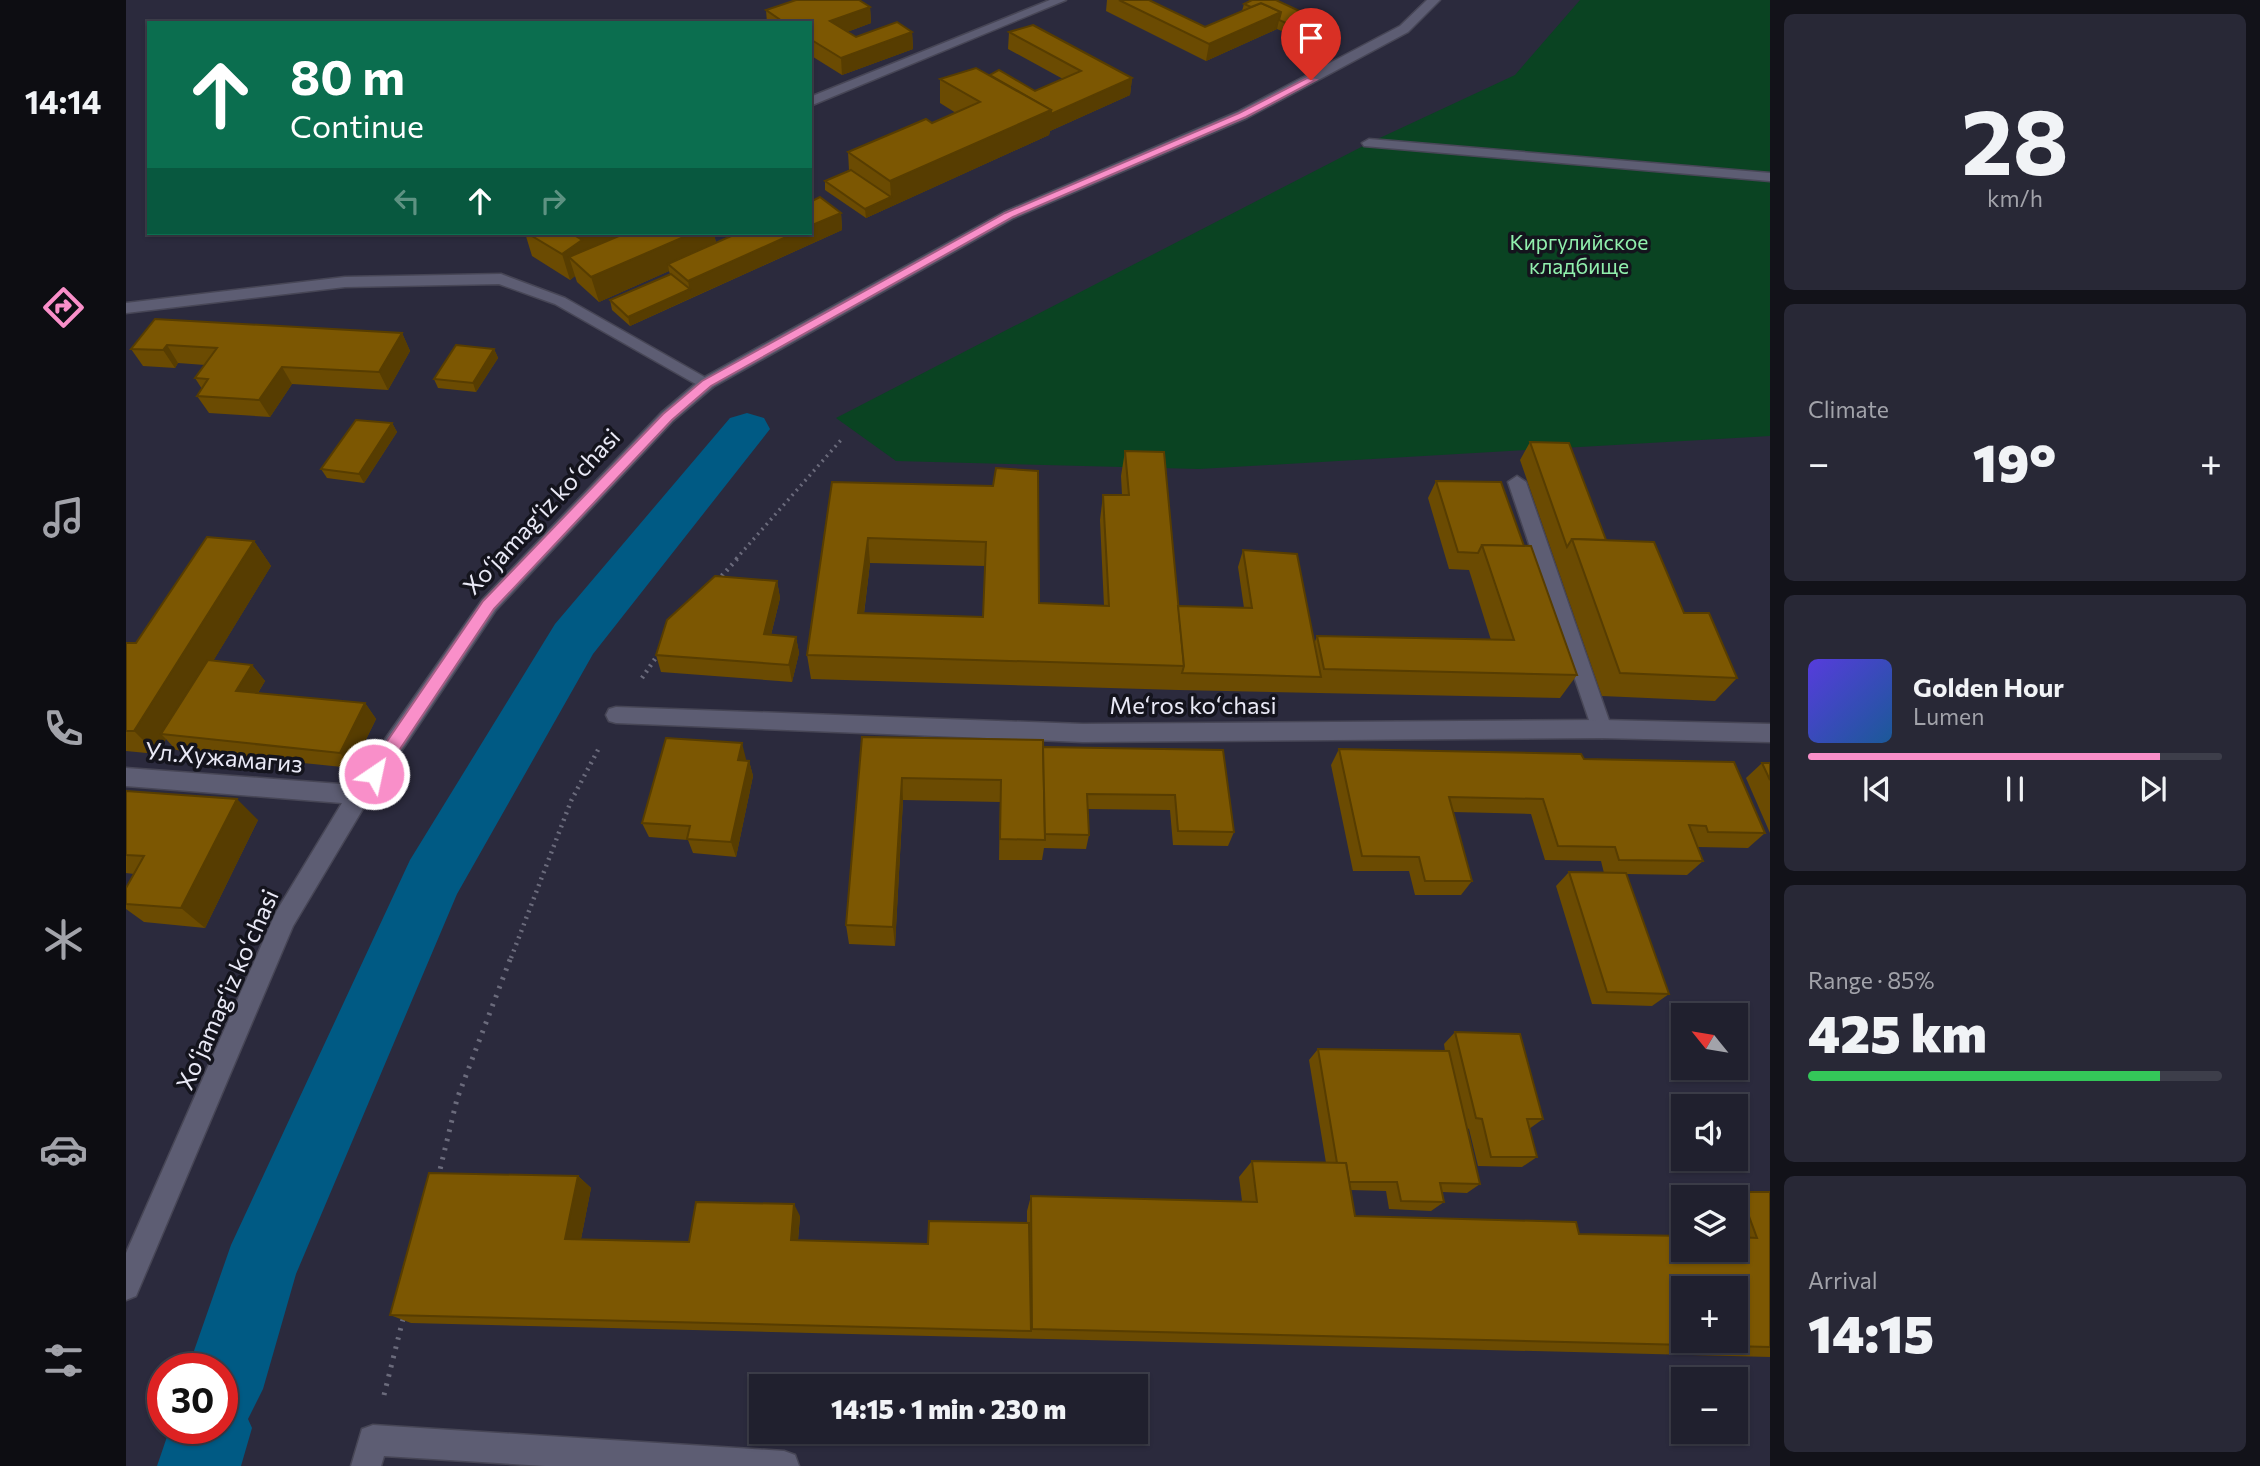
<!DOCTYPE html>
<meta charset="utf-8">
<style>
:root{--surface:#20202e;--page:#282836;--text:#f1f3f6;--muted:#a2a3aa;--line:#3d3e4a;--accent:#f98fc9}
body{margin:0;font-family:Commissioner,sans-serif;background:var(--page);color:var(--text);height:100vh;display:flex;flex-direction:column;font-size:26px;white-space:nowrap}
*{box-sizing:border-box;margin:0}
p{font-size:23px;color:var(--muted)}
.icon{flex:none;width:38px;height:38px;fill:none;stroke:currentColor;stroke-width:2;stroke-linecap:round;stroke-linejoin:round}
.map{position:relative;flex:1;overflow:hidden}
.side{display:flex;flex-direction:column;gap:14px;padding:14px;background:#121219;width:490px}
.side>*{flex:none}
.guide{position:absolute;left:21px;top:21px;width:665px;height:214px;border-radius:0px;box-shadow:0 2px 5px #0004,0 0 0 2px var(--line);background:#0b6e4f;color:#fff;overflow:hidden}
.needle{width:46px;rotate:300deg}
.tools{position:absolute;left:1545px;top:1003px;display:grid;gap:14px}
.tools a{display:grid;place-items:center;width:77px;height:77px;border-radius:0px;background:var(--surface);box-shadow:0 2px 5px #0004,0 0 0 2px var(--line);font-size:35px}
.speed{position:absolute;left:21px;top:1353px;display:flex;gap:14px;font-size:35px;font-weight:700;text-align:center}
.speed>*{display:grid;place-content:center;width:91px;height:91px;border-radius:50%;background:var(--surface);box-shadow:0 2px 5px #0004,0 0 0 2px var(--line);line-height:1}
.speed .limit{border:10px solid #d22;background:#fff;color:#111}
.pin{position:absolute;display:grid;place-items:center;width:60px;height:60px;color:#fff;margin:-72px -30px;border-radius:50% 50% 50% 0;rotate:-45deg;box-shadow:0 0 7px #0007}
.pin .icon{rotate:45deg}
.me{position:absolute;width:77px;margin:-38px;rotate:34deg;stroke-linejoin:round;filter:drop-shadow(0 0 5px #0008)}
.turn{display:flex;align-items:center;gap:24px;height:147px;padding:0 28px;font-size:32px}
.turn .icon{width:91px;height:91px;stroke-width:2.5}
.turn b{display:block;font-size:49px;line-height:60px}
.lanes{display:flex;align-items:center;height:66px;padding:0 28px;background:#0003;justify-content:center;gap:35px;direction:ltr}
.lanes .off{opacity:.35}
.big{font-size:52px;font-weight:800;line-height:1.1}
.side .widget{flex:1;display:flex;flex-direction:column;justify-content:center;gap:10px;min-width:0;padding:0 24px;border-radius:10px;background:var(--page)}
.side .dial{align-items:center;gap:0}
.dial b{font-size:91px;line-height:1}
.song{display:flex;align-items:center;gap:21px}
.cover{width:84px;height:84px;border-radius:10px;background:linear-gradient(135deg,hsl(250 70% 55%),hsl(210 70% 35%))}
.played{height:7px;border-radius:4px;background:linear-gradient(90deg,var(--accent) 85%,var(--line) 85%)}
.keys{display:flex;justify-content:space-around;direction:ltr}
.heat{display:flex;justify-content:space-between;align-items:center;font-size:38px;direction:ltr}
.charge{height:10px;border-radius:5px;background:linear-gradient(90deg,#34c759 85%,var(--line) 0)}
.trip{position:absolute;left:623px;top:1374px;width:399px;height:70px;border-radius:0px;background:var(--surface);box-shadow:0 2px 5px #0004,0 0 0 2px var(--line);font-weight:800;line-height:70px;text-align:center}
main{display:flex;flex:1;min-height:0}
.dock{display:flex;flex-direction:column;width:126px;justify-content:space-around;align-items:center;background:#0d0d12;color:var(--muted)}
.dock .icon{width:49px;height:49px}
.dock .current{color:var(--accent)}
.dock b{font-size:32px;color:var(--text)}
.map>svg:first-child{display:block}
.green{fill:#0a4322}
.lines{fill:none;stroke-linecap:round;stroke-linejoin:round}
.canal{fill:#005a84;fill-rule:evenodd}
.lane-casing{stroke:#474656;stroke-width:3}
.street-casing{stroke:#474656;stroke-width:3}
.path-far2{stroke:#6b6b7c;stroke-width:3.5;stroke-dasharray:2 4.5;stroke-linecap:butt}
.path-far1{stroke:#6b6b7c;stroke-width:4.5;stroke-dasharray:2 5;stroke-linecap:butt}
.path{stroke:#6b6b7c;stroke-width:5;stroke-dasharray:2.5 7;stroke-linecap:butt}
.lane{fill:#5d5d73;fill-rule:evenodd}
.street{fill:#5d5d73;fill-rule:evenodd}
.wall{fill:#6b4b02;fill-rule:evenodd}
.shaded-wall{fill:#573d01}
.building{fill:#7c5702;stroke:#573d01;stroke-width:2;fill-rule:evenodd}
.route{fill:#f98fc9;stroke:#a25d83;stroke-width:2}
.labels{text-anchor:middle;stroke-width:7;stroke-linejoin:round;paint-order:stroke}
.far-park-label{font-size:21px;fill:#91f0ad;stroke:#14141d}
.street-label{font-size:24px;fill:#e9e9f6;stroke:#14141d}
</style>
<main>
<nav class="dock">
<b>14:14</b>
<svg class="icon current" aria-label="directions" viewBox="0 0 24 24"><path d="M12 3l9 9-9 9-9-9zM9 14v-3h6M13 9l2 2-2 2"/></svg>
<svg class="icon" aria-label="music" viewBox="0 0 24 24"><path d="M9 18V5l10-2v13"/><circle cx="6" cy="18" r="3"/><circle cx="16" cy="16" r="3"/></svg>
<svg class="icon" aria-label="phone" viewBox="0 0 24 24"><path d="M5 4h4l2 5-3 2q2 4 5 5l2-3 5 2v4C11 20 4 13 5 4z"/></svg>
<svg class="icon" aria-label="climate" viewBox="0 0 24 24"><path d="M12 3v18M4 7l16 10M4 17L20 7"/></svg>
<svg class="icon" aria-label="car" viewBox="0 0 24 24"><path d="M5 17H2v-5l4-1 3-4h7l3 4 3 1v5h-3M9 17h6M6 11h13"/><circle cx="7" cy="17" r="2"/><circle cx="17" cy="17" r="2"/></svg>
<svg class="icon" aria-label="filters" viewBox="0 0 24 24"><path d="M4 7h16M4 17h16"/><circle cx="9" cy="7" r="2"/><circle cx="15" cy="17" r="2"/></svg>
</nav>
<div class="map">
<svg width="1644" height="1466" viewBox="0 0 1644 1466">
<rect width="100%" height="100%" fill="#2b2a3d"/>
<!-- green -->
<polygon class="green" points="1454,0 1644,0 1644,436 1073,469 770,461 710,418 1243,143 1389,75"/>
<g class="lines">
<!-- canal -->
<polygon class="canal" points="621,413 638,418 644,429 467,654 331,894 170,1274 137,1389 122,1419 126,1428 115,1466 31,1466 44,1428 96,1428 96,1368 62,1368 105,1245 284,860 429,624 604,418"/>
<!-- lane casing -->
<g class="lane-casing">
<g id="lane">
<polygon points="924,0 940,0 684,106 684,97"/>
<polygon points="1243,139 1644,173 1644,181 1238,146 1236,143"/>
<polygon points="375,274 439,298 589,383 587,387 575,387 429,304 373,284 219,287 0,313 0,303 219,277"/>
<polygon points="1391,476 1400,482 1486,729 1483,735 1476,738 1469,735 1466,729 1382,482"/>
</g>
</g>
<!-- street casing -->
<g class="street-casing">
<g id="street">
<polygon points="1301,0 1314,0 1282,32 1121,118 888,218 587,387 547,421 370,610 241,802 167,926 10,1296 0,1300 0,1253 150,912 216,803 0,786 0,768 227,785 356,600 535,413 575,379 878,212 1111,112 1274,26"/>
<polygon points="490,707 957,724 1476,720 1644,724 1644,742 1476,738 957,742 490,723 483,721 480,715 483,709"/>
<polygon points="247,1425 658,1451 669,1455 673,1466 419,1466 258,1456 255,1466 225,1466 236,1429"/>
</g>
</g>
<!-- path-far2 -->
<polyline class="path-far2" points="610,559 715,440"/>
<!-- path-far1 -->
<g class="path-far1">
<polyline points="591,581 612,558"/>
<polyline points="516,678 533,653"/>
<polyline points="385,958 445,801 473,748"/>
</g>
<!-- path -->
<g class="path">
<polyline points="312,1178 331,1099 385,957"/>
<polyline points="258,1395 278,1315"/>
</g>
<!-- lane -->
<use href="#lane" class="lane"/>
<!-- street -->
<use href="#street" class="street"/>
</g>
<!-- wall -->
<g class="wall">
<polygon points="981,0 1023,0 1079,27 1116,11 1118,4 1182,15 1180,23 1160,33 1151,29 1080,61 980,11"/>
<polygon points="744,7 745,23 721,32 730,37 786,32 787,49 716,75 684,55 684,23 641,23 640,10"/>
<polygon points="883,32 1006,78 1004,95 924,131 923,135 740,218 699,190 699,181 723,170 722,152 806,123 830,113 814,103 814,79 864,75 909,91 937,79 882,49"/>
<polygon points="715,213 716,230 504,326 486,310 484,300 544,274 543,271 473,302 451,282 449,276 444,280 406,256 399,233 588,233 590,243"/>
<polygon points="29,319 276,333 284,351 262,390 166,384 144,417 83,413 71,396 76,389 69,378 79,365 52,363 49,368 17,366 5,349"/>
<polygon points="368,349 372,358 350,392 312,388 308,379"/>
<polygon points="266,423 271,432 238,483 201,478 195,469"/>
<polygon points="1404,442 1480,540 1558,613 1611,678 1589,701 1476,696 1394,460"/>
<path d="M999,451L1052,606L1118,608L1112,567L1117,550L1188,644L1191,636L1365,640L1343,570L1323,569L1302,498L1310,481L1398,546L1451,675L1434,698L1052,690L685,679L681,655L706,482L867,486L913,603L978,606L974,520L977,495H996L995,476ZM744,563L859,566L857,617L738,614Z"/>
<polygon points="128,541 145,566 87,661 126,665 139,681 132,693 239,703 250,719 226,768 50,750 40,739 31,754 0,751 0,643 10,643"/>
<polygon points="651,581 654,598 645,635 670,637 673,653 666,682 535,672 530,655"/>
<polygon points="736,737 917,747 1097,750 1108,832 1102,846 1047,845 1044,810 962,809 963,835 960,849 918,848 916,860 873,860 874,802 777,800 769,946 723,944 720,925"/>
<polygon points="1213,749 1458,759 1639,833 1622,848 1572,847 1577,861 1561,875 1500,874 1543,994 1526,1006 1466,1004 1430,886 1443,872 1478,873 1475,861 1419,860 1405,814 1327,812 1346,881 1335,895 1289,895 1283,871 1227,871 1205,765"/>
<polygon points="620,759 619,761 623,761 627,776 610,857 567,853 562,840 523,837 516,823"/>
<polygon points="1636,763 1644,763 1644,833 1620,778"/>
<polygon points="0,791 132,820 79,928 18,922 0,909 0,888 8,874 0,873"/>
<polygon points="1329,1032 1417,1119 1403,1129 1411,1157 1396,1167 1352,1166 1343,1129 1341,1128 1354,1184 1341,1193 1316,1192 1318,1202 1305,1211 1263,1209 1260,1191 1225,1190 1229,1216 1453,1234 1610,1250 1610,1197 1602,1197 1614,1192 1644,1192 1644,1357 285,1323 264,1315 452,1176 465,1188 455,1239 563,1242 674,1216 672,1241 802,1244 901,1223 901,1211 905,1196 1116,1201 1113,1177 1126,1161 1200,1163 1183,1060 1192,1049 1319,1051 1318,1044"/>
</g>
<!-- shaded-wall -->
<g class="shaded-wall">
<polygon points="744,7 745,23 705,38 704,21"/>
<polygon points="1155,12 1151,29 1080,61 1083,44"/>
<polygon points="1182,15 1180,23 1160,33 1162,24"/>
<polygon points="786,32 787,49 716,75 715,58"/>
<polygon points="1006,78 1004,95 924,131 923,135 740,218 739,209 765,197 764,181 925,110"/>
<polygon points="715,213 716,230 565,298 562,281 669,233 684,233 684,226"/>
<polygon points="441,233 488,233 489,238 443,257 449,276 444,280 436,254"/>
<polygon points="567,233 588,233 591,250 542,264 543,271 473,302 465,277"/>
<polygon points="564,289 565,298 504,326 502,317"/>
<polygon points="276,333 284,351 262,390 253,372"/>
<polygon points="41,345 52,363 49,368 37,350"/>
<polygon points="368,349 372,358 350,392 347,383"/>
<polygon points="156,367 166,384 144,417 133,400"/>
<polygon points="266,423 271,432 238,483 233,474"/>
<polygon points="742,538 744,563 735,637 732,613"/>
<polygon points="128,541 145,566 42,735 35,734 40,739 31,754 8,731"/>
<polygon points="651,581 654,598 641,651 638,634"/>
<polygon points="670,637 673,653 666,682 663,665"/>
<polygon points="126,665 139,681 123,707 110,691"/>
<polygon points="239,703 250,719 226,768 214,753"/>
<polygon points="616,743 620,759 616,776 612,760"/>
<polygon points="623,761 627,776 610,857 605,842"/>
<polygon points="776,778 777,800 769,946 767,927"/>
<polygon points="111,799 132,820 79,928 55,908"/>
<polygon points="452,1176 465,1188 453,1249 439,1239"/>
<polygon points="668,1204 674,1216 671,1251 665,1240"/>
</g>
<!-- building -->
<g class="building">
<polygon points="670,0 733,0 744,7 704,21 730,37 771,22 786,32 715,58 684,39 684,23 659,23 640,10"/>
<polygon points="993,0 1023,0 1079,27 1135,3 1155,12 1083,44"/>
<polygon points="1126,0 1150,0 1182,15 1162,24 1153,20 1155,12 1135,3 1125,7 1118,4"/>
<polygon points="907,25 1006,78 925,114 925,110 864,75 873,70 909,91 955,71 883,32"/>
<polygon points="850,68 925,110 764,181 722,152 800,119 806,123 854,102 814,79"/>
<polygon points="725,170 765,197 739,209 699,181"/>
<polygon points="694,197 715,213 684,226 684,202"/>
<polygon points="401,233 445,233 456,240 436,254"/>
<polygon points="500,233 567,233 465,277 443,257"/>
<polygon points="612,233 669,233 562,281 542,264"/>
<polygon points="545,274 564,289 502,317 484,300"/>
<polygon points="29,319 276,333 253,372 156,367 133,400 71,396 82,379 69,378 91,348 41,345 37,350 5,349"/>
<polygon points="330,345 368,349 347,383 308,379"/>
<polygon points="230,420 266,423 233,474 195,469"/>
<polygon points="1404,442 1443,443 1480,540 1446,539 1441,547"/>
<path d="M999,451L1038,452L1058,666L681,655L706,482L867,486L870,468L912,471L913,603L983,606L977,495H1003ZM742,538L860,542L857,617L732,613Z"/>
<polygon points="1310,481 1375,482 1398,546 1356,545 1352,553 1332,552"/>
<polygon points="81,537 128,541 8,731 0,731 0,643 10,643"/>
<polygon points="1446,539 1528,542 1558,613 1583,613 1611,678 1494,673"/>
<polygon points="1356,545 1405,546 1451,675 1198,669 1191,636 1388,640"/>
<polygon points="1117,550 1171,554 1195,677 1056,673 1058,666 1052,606 1126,608"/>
<polygon points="589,576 651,581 638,634 670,637 663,665 530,655 541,620"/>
<polygon points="82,660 126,665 110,691 239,703 214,753 35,734"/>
<polygon points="736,737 917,740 919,840 874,839 875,780 776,778 767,927 720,925"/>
<polygon points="540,738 616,743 612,760 623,761 605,842 561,839 564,826 516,823"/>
<polygon points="917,747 1097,750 1108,832 1052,831 1049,795 961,794 963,835 919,834"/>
<polygon points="1213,749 1455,754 1458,759 1608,762 1639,833 1582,832 1580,826 1563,825 1577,861 1493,860 1489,847 1432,846 1417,799 1323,797 1346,881 1299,881 1293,857 1236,856"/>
<polygon points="1636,763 1644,763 1644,780"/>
<polygon points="0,791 111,799 55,908 0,904 0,888 18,856 0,855"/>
<polygon points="1443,872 1500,873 1543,994 1481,992"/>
<polygon points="1329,1032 1394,1034 1417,1119 1401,1119 1411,1157 1365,1157 1356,1119 1350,1118"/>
<polygon points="1192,1049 1323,1051 1354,1184 1314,1183 1318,1202 1275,1201 1271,1182 1223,1182 1220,1163 1211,1163"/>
<path d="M1126,1161L1220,1163L1229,1216L1450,1222L1453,1234L1558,1236V1250H1610V1237L1631,1238L1614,1192H1644V1347L906,1329L905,1196L1131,1202ZM1558,1288H1610V1340H1558Z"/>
<polygon points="303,1173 452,1176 439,1239 563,1242 570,1202 668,1204 665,1240 802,1244 803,1221 903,1223 905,1331 264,1315"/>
</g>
<!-- route -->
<polygon class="route" points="1181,78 1190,80 1120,117 887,217 585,386 546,420 368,609 254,779 242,779 240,774 242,769 357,601 537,414 576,381 879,213 1113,113"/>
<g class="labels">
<!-- far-park labels -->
<g class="far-park-label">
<text x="1453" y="250">Киргулийское<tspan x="1453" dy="24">кладбище</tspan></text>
</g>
<!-- street labels -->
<g class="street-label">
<text transform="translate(416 512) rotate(-47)" y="8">Xoʻjamagʻiz koʻchasi</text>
<text x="1067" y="714">Meʻros koʻchasi</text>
<text transform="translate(98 758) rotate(5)" y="8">Ул.Хужамагиз</text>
<text transform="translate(102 990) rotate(-66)" y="8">Xoʻjamagʻiz koʻchasi</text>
</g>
</g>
</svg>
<div class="tools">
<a><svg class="needle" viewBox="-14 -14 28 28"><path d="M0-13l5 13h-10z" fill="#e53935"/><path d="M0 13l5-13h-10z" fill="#a2a3aa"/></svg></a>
<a><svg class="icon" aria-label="sound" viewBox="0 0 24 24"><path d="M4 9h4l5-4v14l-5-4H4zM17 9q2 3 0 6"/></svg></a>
<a><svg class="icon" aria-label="layers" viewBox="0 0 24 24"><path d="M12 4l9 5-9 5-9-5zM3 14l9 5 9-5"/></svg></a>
<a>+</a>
<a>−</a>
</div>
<div class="speed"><div class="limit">30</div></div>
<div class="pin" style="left:1185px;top:80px;background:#d93025"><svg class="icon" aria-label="arrive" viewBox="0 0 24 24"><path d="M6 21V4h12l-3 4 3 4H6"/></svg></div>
<svg class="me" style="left:248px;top:774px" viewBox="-20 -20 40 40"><circle r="17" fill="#f98fc9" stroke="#fff" stroke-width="3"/><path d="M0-11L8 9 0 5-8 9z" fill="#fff"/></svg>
<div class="trip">14:15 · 1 min · 230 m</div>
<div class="guide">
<div class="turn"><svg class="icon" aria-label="ahead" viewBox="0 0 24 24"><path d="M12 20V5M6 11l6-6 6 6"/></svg><div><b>80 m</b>Continue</div></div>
<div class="lanes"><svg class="icon off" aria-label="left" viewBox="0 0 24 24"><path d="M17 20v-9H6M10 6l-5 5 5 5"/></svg><svg class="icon" aria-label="ahead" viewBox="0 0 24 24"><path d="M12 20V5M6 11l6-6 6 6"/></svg><svg class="icon off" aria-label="right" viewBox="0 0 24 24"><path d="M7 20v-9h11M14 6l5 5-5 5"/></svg></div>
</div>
</div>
<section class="side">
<div class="widget dial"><b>28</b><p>km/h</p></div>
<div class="widget"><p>Climate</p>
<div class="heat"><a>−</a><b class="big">19°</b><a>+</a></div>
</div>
<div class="widget">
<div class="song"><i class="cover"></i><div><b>Golden Hour</b><p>Lumen</p></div></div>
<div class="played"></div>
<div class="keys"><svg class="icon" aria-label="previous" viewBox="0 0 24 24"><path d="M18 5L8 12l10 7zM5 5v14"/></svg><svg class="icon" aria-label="pause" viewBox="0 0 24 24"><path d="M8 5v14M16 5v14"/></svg><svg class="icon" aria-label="next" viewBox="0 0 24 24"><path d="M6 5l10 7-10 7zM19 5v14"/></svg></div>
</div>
<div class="widget"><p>Range · 85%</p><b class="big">425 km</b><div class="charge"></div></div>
<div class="widget"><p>Arrival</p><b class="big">14:15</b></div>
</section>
</main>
